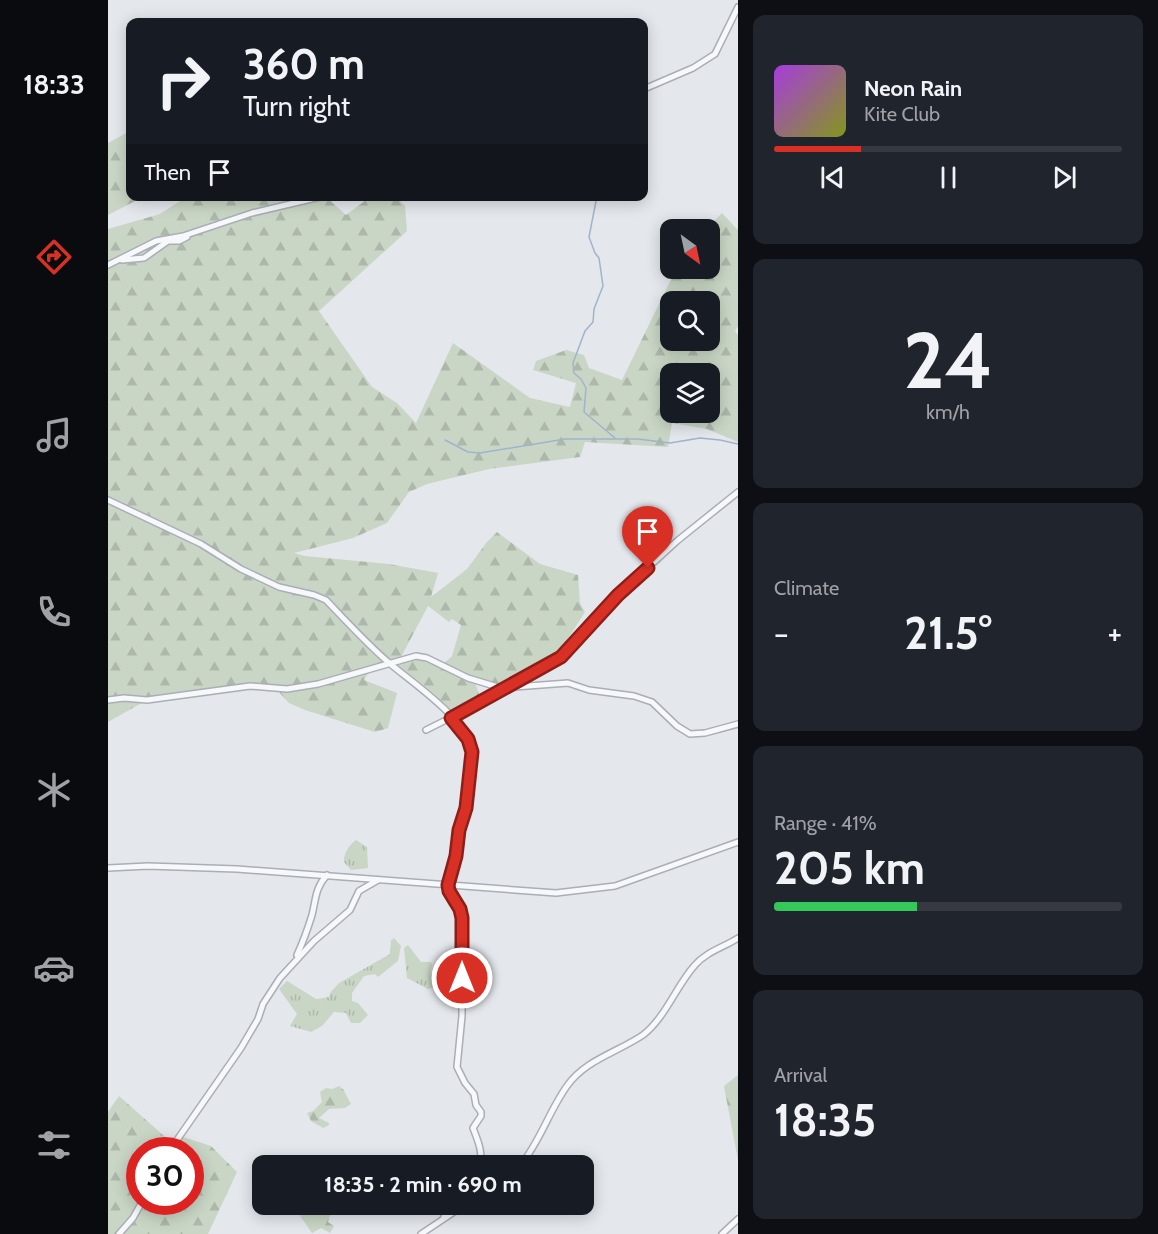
<!DOCTYPE html>
<meta charset="utf-8">
<style>
:root{--surface:#171b24;--page:#20242c;--text:#f1f3f6;--muted:#9ea1a6;--line:#363941;--accent:#d93025}
body{margin:0;font-family:Cabin,sans-serif;background:var(--page);color:var(--text);height:100vh;display:flex;flex-direction:column;font-size:22px;white-space:nowrap}
*{box-sizing:border-box;margin:0}
p{font-size:20px;color:var(--muted)}
.icon{flex:none;width:33px;height:33px;fill:none;stroke:currentColor;stroke-width:2;stroke-linecap:round;stroke-linejoin:round}
.map{position:relative;flex:1;overflow:hidden}
.sheet{display:flex;flex-direction:column;gap:15px;padding:15px;background:#0d0f14;width:420px}
.sheet>*{flex:none}
.banner{position:absolute;left:18px;top:18px;width:522px;height:183px;border-radius:12px;box-shadow:0 3px 15px #0003;background:#171b24;color:var(--text);overflow:hidden}
.needle{width:39px;rotate:147deg}
.buttons{position:absolute;left:552px;top:219px;display:grid;gap:12px}
.buttons a{display:grid;place-items:center;width:60px;height:60px;border-radius:12px;background:var(--surface);box-shadow:0 3px 15px #0003;font-size:30px}
.speed{position:absolute;left:18px;top:1137px;display:flex;gap:12px;font-size:30px;font-weight:700;text-align:center}
.speed>*{display:grid;place-content:center;width:78px;height:78px;border-radius:50%;background:var(--surface);box-shadow:0 3px 15px #0003;line-height:1}
.speed .limit{border:9px solid #d22;background:#fff;color:#111}
.pin{position:absolute;display:grid;place-items:center;width:51px;height:51px;color:#fff;margin:-62px -26px;border-radius:50% 50% 50% 0;rotate:-45deg;box-shadow:0 0 6px #0007}
.pin .icon{rotate:45deg}
.me{position:absolute;width:66px;margin:-33px;rotate:0deg;stroke-linejoin:round;filter:drop-shadow(0 0 4px #0008)}
.turn{display:flex;align-items:center;gap:21px;height:126px;padding:0 18px;font-size:27px}
.turn .icon{width:78px;height:78px;stroke-width:2.5}
.turn b{display:block;font-size:42px;line-height:51px}
.then{display:flex;align-items:center;height:57px;padding:0 18px;background:#0003;gap:12px;font-size:22px}
.big{font-size:45px;font-weight:700;line-height:1.1}
.sheet .tile{flex:1;display:flex;flex-direction:column;justify-content:center;gap:9px;min-width:0;padding:0 21px;border-radius:12px;background:var(--page)}
.sheet .dial{align-items:center;gap:0}
.dial b{font-size:78px;line-height:1}
.song{display:flex;align-items:center;gap:18px}
.cover{width:72px;height:72px;border-radius:9px;background:linear-gradient(135deg,hsl(280 70% 55%),hsl(70 70% 35%))}
.played{height:6px;border-radius:3px;background:linear-gradient(90deg,var(--accent) 25%,var(--line) 25%)}
.keys{display:flex;justify-content:space-around;direction:ltr}
.heat{display:flex;justify-content:space-between;align-items:center;font-size:33px;direction:ltr}
.charge{height:9px;border-radius:4px;background:linear-gradient(90deg,#34c759 41%,var(--line) 0)}
.trip{position:absolute;left:144px;top:1155px;width:342px;height:60px;border-radius:12px;background:var(--surface);box-shadow:0 3px 15px #0003;font-weight:700;line-height:60px;text-align:center}
main{display:flex;flex:1;min-height:0}
.tabs{display:flex;flex-direction:column;width:108px;justify-content:space-around;align-items:center;background:#090b0e;color:var(--muted)}
.tabs .icon{width:42px;height:42px}
.tabs .current{color:var(--accent)}
.tabs b{font-size:27px;color:var(--text)}
.map>svg:first-child{display:block}
.grass{fill:url(#grass-tufts)}
.forest{fill:url(#forest-firs);fill-rule:evenodd}
.lines{fill:none;stroke-linecap:round;stroke-linejoin:round}
.stream{stroke:#9fb4cc;stroke-width:1.5}
.street-casing{stroke:#a9aeb7;stroke-width:8}
.street{stroke:#f7f8fa;stroke-width:5}
.route-casing{stroke:#8d1f18;stroke-width:15}
.route{stroke:#d93025;stroke-width:10}
</style>
<main>
<nav class="tabs">
<b>18:33</b>
<svg class="icon current" aria-label="directions" viewBox="0 0 24 24"><path d="M12 3l9 9-9 9-9-9zM9 14v-3h6M13 9l2 2-2 2"/></svg>
<svg class="icon" aria-label="music" viewBox="0 0 24 24"><path d="M9 18V5l10-2v13"/><circle cx="6" cy="18" r="3"/><circle cx="16" cy="16" r="3"/></svg>
<svg class="icon" aria-label="phone" viewBox="0 0 24 24"><path d="M5 4h4l2 5-3 2q2 4 5 5l2-3 5 2v4C11 20 4 13 5 4z"/></svg>
<svg class="icon" aria-label="climate" viewBox="0 0 24 24"><path d="M12 3v18M4 7l16 10M4 17L20 7"/></svg>
<svg class="icon" aria-label="car" viewBox="0 0 24 24"><path d="M5 17H2v-5l4-1 3-4h7l3 4 3 1v5h-3M9 17h6M6 11h13"/><circle cx="7" cy="17" r="2"/><circle cx="17" cy="17" r="2"/></svg>
<svg class="icon" aria-label="filters" viewBox="0 0 24 24"><path d="M4 7h16M4 17h16"/><circle cx="9" cy="7" r="2"/><circle cx="15" cy="17" r="2"/></svg>
</nav>
<div class="map">
<svg width="630" height="1234" viewBox="0 0 630 1234">
<defs>
<pattern id="grass-tufts" width="24" height="20" patternUnits="userSpaceOnUse" patternTransform="scale(1.5)"><rect width="24" height="20" fill="#c9d6c5"/><path d="M3 7l-1-3M5 7V3M7 7l1-3M15 17l-1-3M17 17v-4M19 17l1-3" fill="none" stroke="#adb8ab"/></pattern>
<pattern id="forest-firs" width="22" height="20" patternUnits="userSpaceOnUse" patternTransform="scale(1.5)"><rect width="22" height="20" fill="#c9d6c5"/><path d="M5 1l3.5 6h-7zM16 11l3.5 6h-7z" fill="#adb8ab"/></pattern>
</defs>
<rect width="100%" height="100%" fill="#e4e7ec"/>
<!-- grass -->
<g class="grass">
<path d="M248,840L259,847L260,868L243,870L236,862C235,854 241,845 248,840Z"/>
<polygon points="286,938 293,946 290,961 270,977 267,974 256,976 244,993 244,1001 250,1003 260,1015 252,1023 243,1023 238,1013 226,1012 214,1026 203,1032 182,1026 189,1014 171,989 179,981 208,999 221,997 222,993 231,983 282,954 283,940"/>
<path d="M300,945L313,962H323L324,965L322,973C329,976 330,979 329,986L320,989L299,978L296,948Z"/>
</g>
<!-- forest -->
<g class="forest">
<polygon points="22,131 22,196 35,197 0,215 0,143"/>
<path d="M78,197H218L238,215L262,197H288L297,206L299,231L211,311L264,387L289,403L308,423L345,343L422,398L462,407L468,383L425,370L428,361L458,350L476,355L481,368L514,380L568,269L602,268V230L598,229L614,213L630,230V326L627,331L630,335V442L599,429L564,423L560,447L477,442L472,457L381,469L319,484L301,492L279,523L245,538L186,553L197,556L281,564L330,573L323,597L359,569L379,542L389,532L432,564L470,575L472,603L477,612L456,645L458,652L398,688L366,680L374,702L343,718L281,663L263,669L256,680L289,693L280,728L267,732L197,710L181,703L167,688L142,686L39,700L0,722V229L52,214ZM562,302H602V340H562ZM562,374H602V412H562ZM320,606L341,622L344,619L353,625L344,656L334,665L319,658L292,659Z"/>
<polygon points="630,1075 630,1160 616,1086"/>
<polygon points="231,1086 235,1089 243,1104 237,1108 221,1109 211,1118 221,1123 221,1125 215,1128 203,1121 199,1113 205,1111 214,1102 212,1092 218,1088 224,1089"/>
<path d="M11,1096L64,1143L69,1135L103,1146L129,1172L100,1234H0V1112ZM32,1150H82V1202H32Z"/>
<polygon points="203,1205 217,1205 223,1212 220,1222 226,1226 222,1233 213,1228 204,1233 190,1213"/>
</g>
<g class="lines">
<!-- stream -->
<g class="stream">
<polyline points="489,196 481,237 487,253 491,258 495,286 486,309 485,322 477,331 465,363 466,373 473,379 478,388 476,412 507,438"/>
<polyline points="337,440 360,452 372,453 457,439 530,439 562,443 592,438 612,440 630,444"/>
</g>
<!-- street casing -->
<g class="street-casing">
<g id="street">
<polyline points="536,89 585,68 607,54 630,7"/>
<polyline points="14,260 36,258 60,241 71,241 79,237"/>
<polyline points="0,265 48,241 75,236 144,213 216,196"/>
<path d="M0,500L93,544L133,569L171,587L206,595L218,600C238,621 258,643 280,662C304,683 362,720 365,755C367,781 356,806 351,831C348,842 349,852 347,863C345,870 341,878 340,885C339,893 352,907 354,918V1016L349,1067L357,1083L366,1094L368,1105L373,1112V1116L365,1128C370,1141 375,1152 372,1166"/>
<polyline points="0,700 16,698 39,700 142,686 179,689 210,684 308,656 319,658 360,678 393,688 460,683 481,690 526,696 544,702 569,726 582,734 597,733 630,724"/>
<polyline points="318,730 382,698 452,657 510,595 569,541 630,492"/>
<polyline points="0,868 40,866 129,869 448,893 507,886 630,842"/>
<path d="M189,955C195,942 200,928 204,915C208,899 207,888 219,875"/>
<polyline points="62,1150 133,1048 150,1019 155,1004 172,978 206,941 242,910 251,891 270,880"/>
<path d="M412,1166C432,1142 441,1111 459,1086C477,1060 510,1052 535,1035C558,1017 568,986 587,965C598,952 616,947 630,938"/>
<polyline points="335,1219 342,1204"/>
<polyline points="11,1234 25,1218 34,1202"/>
<polyline points="313,1234 358,1204"/>
<polyline points="614,1234 630,1219"/>
</g>
</g>
<!-- street -->
<use href="#street" class="street"/>
</g>
<g class="lines">
<!-- route casing -->
<g class="route-casing">
<polyline id="route" points="354,978 354,918 352,909 341,891 340,885 348,856 351,830 358,808 364,752 360,739 343,718 453,657 510,595 540,568"/>
</g>
<!-- route -->
<use href="#route" class="route"/>
</g>
</svg>
<div class="buttons">
<a><svg class="needle" viewBox="-14 -14 28 28"><path d="M0-13l5 13h-10z" fill="#e53935"/><path d="M0 13l5-13h-10z" fill="#9ea1a6"/></svg></a>
<a><svg class="icon" aria-label="search" viewBox="0 0 24 24"><circle cx="10" cy="10" r="6"/><path d="M15 15l6 6"/></svg></a>
<a><svg class="icon" aria-label="layers" viewBox="0 0 24 24"><path d="M12 4l9 5-9 5-9-5zM3 14l9 5 9-5"/></svg></a>
</div>
<div class="speed"><div class="limit">30</div></div>
<div class="pin" style="left:540px;top:568px;background:#d93025"><svg class="icon" aria-label="arrive" viewBox="0 0 24 24"><path d="M6 21V4h12l-3 4 3 4H6"/></svg></div>
<svg class="me" style="left:354px;top:978px" viewBox="-20 -20 40 40"><circle r="17" fill="#d93025" stroke="#fff" stroke-width="3"/><path d="M0-11L8 9 0 5-8 9z" fill="#fff"/></svg>
<div class="trip">18:35 · 2 min · 690 m</div>
<div class="banner">
<div class="turn"><svg class="icon" aria-label="right" viewBox="0 0 24 24"><path d="M7 20v-9h11M14 6l5 5-5 5"/></svg><div><b>360 m</b>Turn right</div></div>
<div class="then">Then<svg class="icon" aria-label="arrive" viewBox="0 0 24 24"><path d="M6 21V4h12l-3 4 3 4H6"/></svg></div>
</div>
</div>
<section class="sheet">
<div class="tile">
<div class="song"><i class="cover"></i><div><b>Neon Rain</b><p>Kite Club</p></div></div>
<div class="played"></div>
<div class="keys"><svg class="icon" aria-label="previous" viewBox="0 0 24 24"><path d="M18 5L8 12l10 7zM5 5v14"/></svg><svg class="icon" aria-label="pause" viewBox="0 0 24 24"><path d="M8 5v14M16 5v14"/></svg><svg class="icon" aria-label="next" viewBox="0 0 24 24"><path d="M6 5l10 7-10 7zM19 5v14"/></svg></div>
</div>
<div class="tile dial"><b>24</b><p>km/h</p></div>
<div class="tile"><p>Climate</p>
<div class="heat"><a>−</a><b class="big">21.5°</b><a>+</a></div>
</div>
<div class="tile"><p>Range · 41%</p><b class="big">205 km</b><div class="charge"></div></div>
<div class="tile"><p>Arrival</p><b class="big">18:35</b></div>
</section>
</main>
